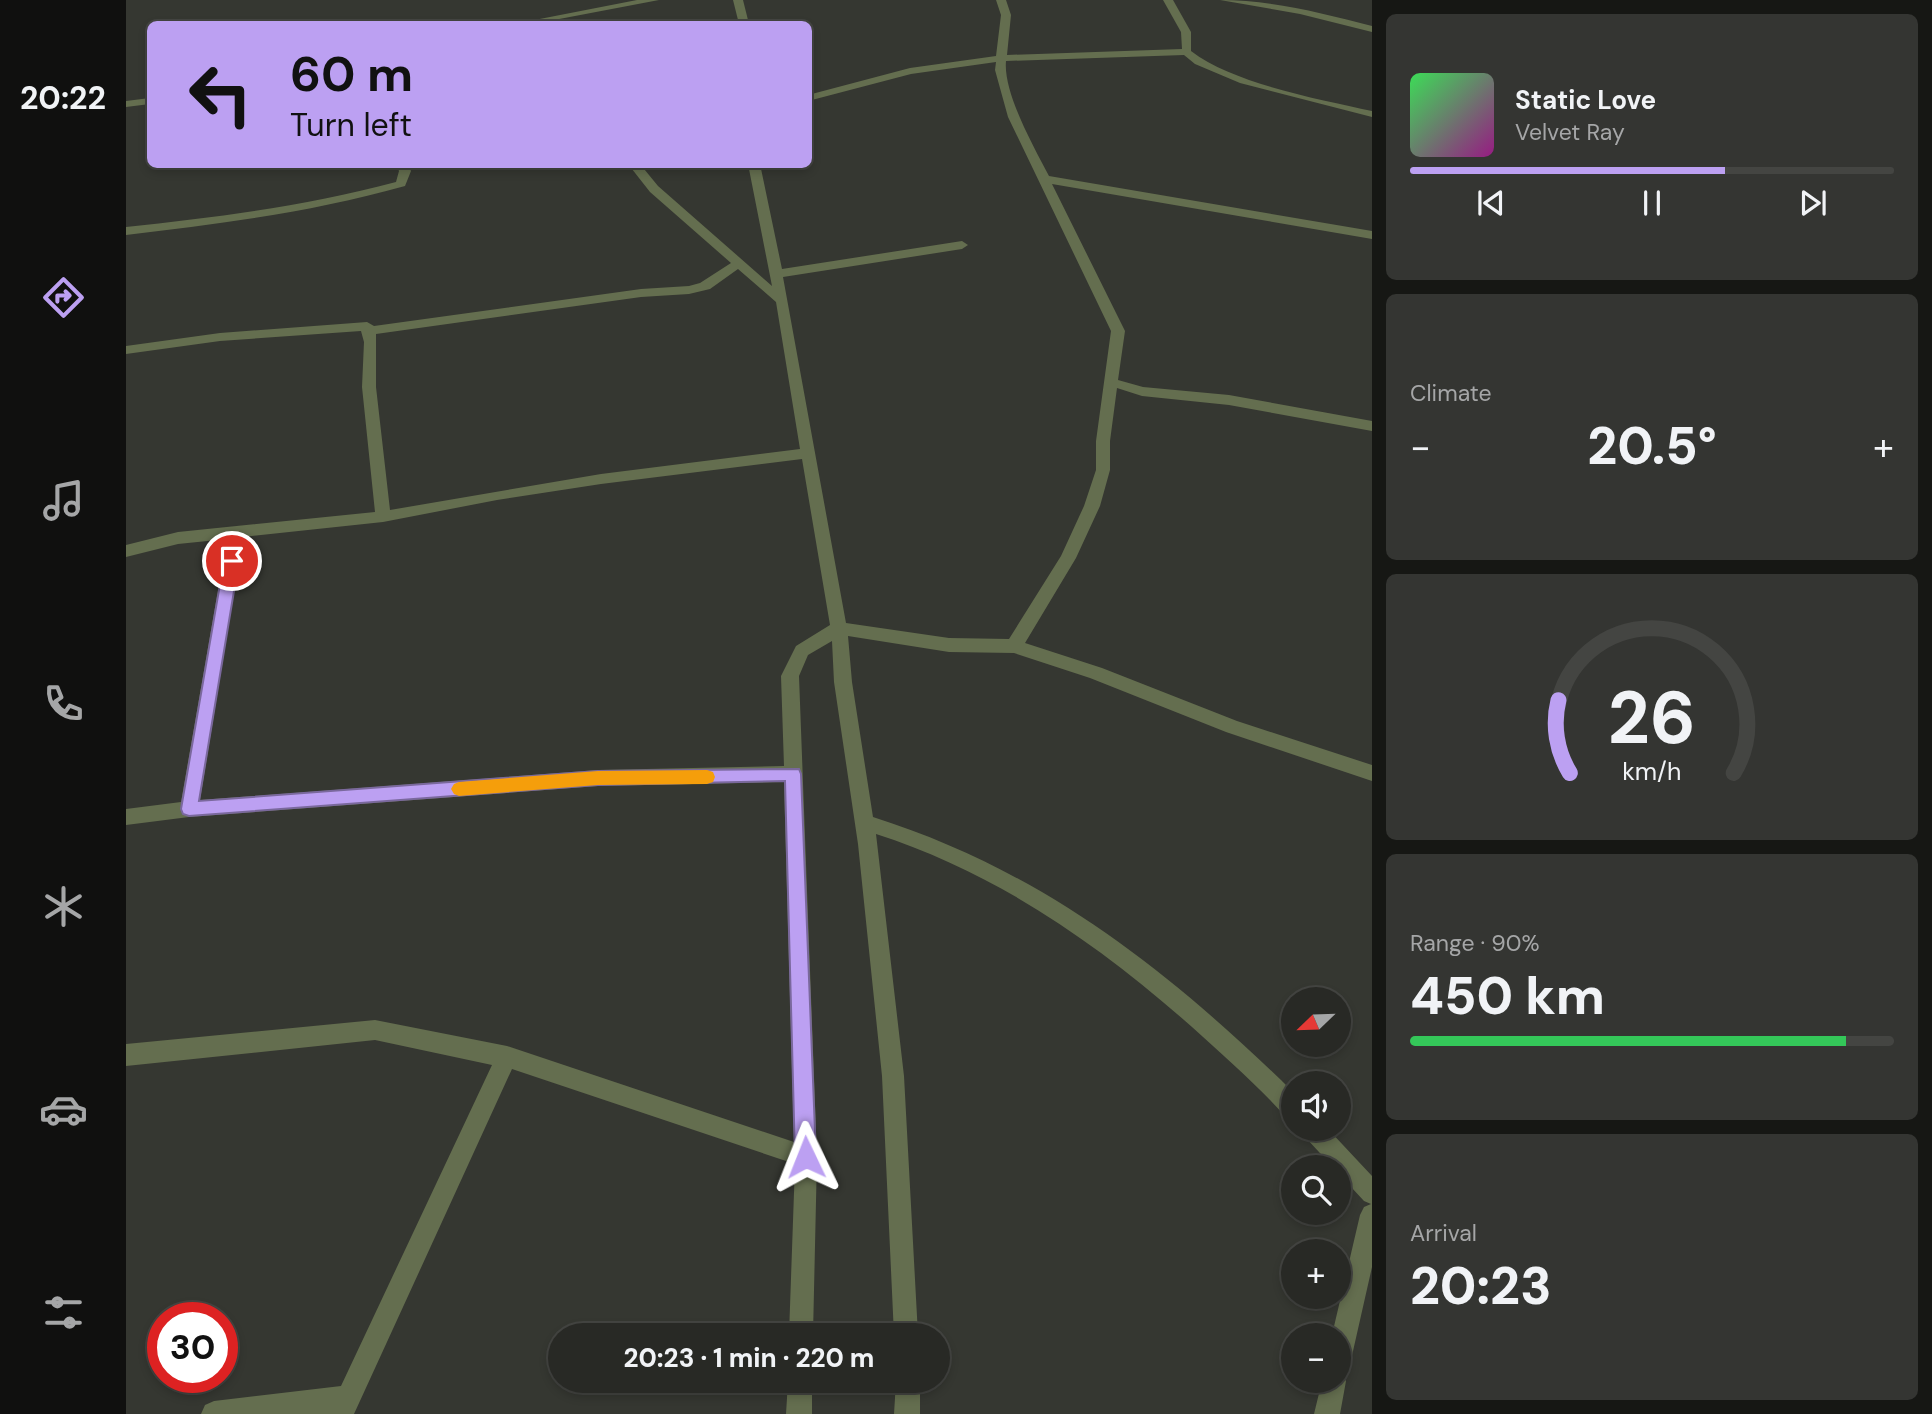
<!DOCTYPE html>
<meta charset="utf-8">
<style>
:root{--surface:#282925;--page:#343532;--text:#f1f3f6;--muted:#a5a6a7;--line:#444542;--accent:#bca0f2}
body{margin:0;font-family:"DM Sans",sans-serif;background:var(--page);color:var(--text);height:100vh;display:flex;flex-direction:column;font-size:26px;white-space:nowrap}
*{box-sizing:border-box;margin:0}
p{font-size:23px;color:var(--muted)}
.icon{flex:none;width:38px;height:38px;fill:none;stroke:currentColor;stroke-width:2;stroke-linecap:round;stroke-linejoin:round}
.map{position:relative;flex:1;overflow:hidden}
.side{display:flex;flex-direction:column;gap:14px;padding:14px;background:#161714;width:560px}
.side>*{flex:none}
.banner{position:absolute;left:21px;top:21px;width:665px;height:147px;border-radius:10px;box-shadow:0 4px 10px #0003,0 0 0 2px var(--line);background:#bca0f2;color:#111;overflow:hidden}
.needle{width:46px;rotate:247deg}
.controls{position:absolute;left:1155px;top:987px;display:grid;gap:14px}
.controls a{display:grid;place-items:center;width:70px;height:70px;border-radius:50%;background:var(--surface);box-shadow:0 4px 10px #0003,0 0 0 2px var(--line);font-size:35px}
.speed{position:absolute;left:21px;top:1302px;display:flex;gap:14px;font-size:35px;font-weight:700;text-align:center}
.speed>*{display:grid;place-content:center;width:91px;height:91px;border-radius:50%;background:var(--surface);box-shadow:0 4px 10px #0003,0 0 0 2px var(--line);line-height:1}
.speed .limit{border:10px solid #d22;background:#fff;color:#111}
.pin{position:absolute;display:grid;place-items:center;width:60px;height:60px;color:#fff;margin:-30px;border:4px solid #fff;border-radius:50%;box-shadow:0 2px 7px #0007}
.me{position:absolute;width:77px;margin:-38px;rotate:358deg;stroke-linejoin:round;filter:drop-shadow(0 0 5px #0008)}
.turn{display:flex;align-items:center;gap:24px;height:147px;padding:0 28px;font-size:32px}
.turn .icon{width:91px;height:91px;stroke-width:2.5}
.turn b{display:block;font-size:49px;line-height:60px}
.big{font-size:52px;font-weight:800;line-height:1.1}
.side .widget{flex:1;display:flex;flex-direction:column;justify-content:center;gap:10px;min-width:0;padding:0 24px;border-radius:10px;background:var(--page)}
.side .dial{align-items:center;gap:0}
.dial svg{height:182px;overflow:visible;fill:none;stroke:var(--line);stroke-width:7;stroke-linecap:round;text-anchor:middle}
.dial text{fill:var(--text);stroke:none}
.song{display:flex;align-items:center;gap:21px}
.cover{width:84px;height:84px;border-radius:10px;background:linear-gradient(135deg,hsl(130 70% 55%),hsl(310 70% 35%))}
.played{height:7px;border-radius:4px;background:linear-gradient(90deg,var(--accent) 65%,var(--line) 65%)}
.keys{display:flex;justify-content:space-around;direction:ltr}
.heat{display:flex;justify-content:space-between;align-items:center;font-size:38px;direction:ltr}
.charge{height:10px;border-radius:5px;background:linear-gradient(90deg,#34c759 90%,var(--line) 0)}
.trip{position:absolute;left:422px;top:1323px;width:402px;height:70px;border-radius:35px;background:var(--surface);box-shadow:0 4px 10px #0003,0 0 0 2px var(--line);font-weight:800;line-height:70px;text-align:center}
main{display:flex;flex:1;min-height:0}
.dock{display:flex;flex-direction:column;width:126px;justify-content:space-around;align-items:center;background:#10100f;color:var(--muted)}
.dock .icon{width:49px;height:49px}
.dock .active{color:var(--accent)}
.dock b{font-size:32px;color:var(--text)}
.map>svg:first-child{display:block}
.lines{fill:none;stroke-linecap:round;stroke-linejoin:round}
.minor{fill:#646e4f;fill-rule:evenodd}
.route{fill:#bca0f2;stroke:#7a689d;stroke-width:2}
.slow{fill:#f59e0b}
</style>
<main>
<nav class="dock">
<b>20:22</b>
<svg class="icon active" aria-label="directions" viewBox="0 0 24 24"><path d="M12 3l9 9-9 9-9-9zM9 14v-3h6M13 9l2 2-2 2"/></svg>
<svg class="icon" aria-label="music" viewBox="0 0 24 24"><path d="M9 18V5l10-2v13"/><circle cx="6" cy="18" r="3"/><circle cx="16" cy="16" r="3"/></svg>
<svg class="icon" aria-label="phone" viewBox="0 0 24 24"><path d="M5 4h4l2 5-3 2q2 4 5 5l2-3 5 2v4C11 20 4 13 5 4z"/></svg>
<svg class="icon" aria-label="climate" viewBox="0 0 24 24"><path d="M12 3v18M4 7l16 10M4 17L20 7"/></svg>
<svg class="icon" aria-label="car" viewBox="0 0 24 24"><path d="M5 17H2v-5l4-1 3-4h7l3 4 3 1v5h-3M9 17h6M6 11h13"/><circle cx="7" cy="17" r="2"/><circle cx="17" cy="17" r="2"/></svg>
<svg class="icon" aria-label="filters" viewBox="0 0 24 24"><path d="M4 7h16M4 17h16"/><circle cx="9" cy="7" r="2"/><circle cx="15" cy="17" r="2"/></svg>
</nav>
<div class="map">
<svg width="1246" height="1414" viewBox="0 0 1246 1414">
<rect width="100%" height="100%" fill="#353731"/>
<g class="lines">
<!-- minor -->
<g class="minor">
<polygon points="511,0 533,0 407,24 388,24"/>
<polygon points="607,0 617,0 623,24 613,24"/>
<path d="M870,0H880L885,15L881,55L1056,49L1055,32L1037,0H1047L1065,32V51C1108,84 1193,99 1246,111V117L1114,83L1069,64L1058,55L880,61C877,93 908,147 923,176L1246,231V239L926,184L999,331L992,380L1017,387L1103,395L1246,421V431L1103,405L1016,396L991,388L984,441V470L974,506L950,558L899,643L976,668L1111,721L1246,765V781L1100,732L964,678L888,653L823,652L722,636L726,682L747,817C911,869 1033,963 1155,1080L1167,1092V1119L1159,1116C1130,1084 1098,1056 1066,1027C972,944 871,873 750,834L778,1076L792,1335H768L756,1076L732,844L708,682L706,641L682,655L673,676L691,1157L687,1335H663L669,1164L386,1069L228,1414H75L79,1405L88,1401L215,1386L366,1065L249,1040L0,1066V1044L249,1020L381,1046L668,1142L658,782L472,786L63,817L0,825V809L55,802L101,539L52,544L0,557V545L52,532L249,512L236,387L238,342L235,331L94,341L0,354V346L94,333L241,322L248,326L515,289L563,286L574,283L605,263L524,192L502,164H514L532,186L646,286L622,164H634L656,269L836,241L842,245L836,249L657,277L720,623L823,638L883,639L935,556L958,506L970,470V441L985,331L882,117L869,70L870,62L785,74L682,101V95L784,68L870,56L875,15ZM612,269L650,302L674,449L475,474L264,510L250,387V334L515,297L563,294L584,289ZM676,459L704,625L670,646L655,676L658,766L472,770L74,800L117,537L257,522L371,500L475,484Z"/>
<path d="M1094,0C1146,0 1196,13 1246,26V32L1174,14Z"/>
<polygon points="24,98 24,104 0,107 0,101"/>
<path d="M270,164H282L285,171L279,186C187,212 94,224 0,235V227C91,217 181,206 270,182L273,171Z"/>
<polygon points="1176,1129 1202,1129 1246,1176 1246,1267 1225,1360 1222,1369 1215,1371 1220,1381 1214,1414 1188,1414 1196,1381 1213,1381 1213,1335 1206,1335 1234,1215 1238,1207 1245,1204 1238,1201 1213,1174 1213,1167 1207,1167 1179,1137"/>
<polygon points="662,1381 686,1381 686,1414 660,1414"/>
<polygon points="770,1381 794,1381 794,1414 768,1414"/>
</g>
</g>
<!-- route -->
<polygon class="route" points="106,556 113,561 73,801 472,771 673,769 675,774 690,1157 687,1164 680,1167 672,1164 669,1157 659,781 472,785 63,816 57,814 55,809 98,561"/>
<!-- slow -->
<polygon class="slow" points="581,770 587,772 589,777 587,782 581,784 472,785 333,796 328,794 325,789 328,784 333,782 472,771"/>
</svg>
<div class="controls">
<a><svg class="needle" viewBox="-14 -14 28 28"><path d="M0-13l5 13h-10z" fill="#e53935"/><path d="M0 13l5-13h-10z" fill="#a5a6a7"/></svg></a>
<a><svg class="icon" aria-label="sound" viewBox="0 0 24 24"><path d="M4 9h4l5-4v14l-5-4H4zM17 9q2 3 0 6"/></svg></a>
<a><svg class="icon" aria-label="search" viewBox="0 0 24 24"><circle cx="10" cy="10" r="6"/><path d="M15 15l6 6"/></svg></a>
<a>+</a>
<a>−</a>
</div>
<div class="speed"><div class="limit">30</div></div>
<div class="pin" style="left:106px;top:561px;background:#d93025"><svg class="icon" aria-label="arrive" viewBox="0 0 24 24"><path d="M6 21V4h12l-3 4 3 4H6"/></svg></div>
<svg class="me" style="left:680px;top:1157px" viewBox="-20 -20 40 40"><path d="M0-17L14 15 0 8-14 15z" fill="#bca0f2" stroke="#fff" stroke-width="4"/></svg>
<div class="trip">20:23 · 1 min · 220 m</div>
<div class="banner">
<div class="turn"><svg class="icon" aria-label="left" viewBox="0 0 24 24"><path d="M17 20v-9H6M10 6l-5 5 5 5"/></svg><div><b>60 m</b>Turn left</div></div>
</div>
</div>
<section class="side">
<div class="widget">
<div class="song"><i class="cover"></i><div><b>Static Love</b><p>Velvet Ray</p></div></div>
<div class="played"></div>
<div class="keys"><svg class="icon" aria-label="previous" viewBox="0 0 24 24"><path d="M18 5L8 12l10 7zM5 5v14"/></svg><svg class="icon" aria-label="pause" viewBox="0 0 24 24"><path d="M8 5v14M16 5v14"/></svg><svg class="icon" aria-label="next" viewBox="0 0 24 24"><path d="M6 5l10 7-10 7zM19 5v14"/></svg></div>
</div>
<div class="widget"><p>Climate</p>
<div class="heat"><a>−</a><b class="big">20.5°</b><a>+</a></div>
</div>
<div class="widget dial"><svg viewBox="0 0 100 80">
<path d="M14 69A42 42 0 1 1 86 69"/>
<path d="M14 69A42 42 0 0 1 9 37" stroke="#bca0f2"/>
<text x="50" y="56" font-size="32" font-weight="700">26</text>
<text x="50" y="72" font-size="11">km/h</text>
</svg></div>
<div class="widget"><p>Range · 90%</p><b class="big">450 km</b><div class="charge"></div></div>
<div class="widget"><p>Arrival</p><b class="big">20:23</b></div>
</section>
</main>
